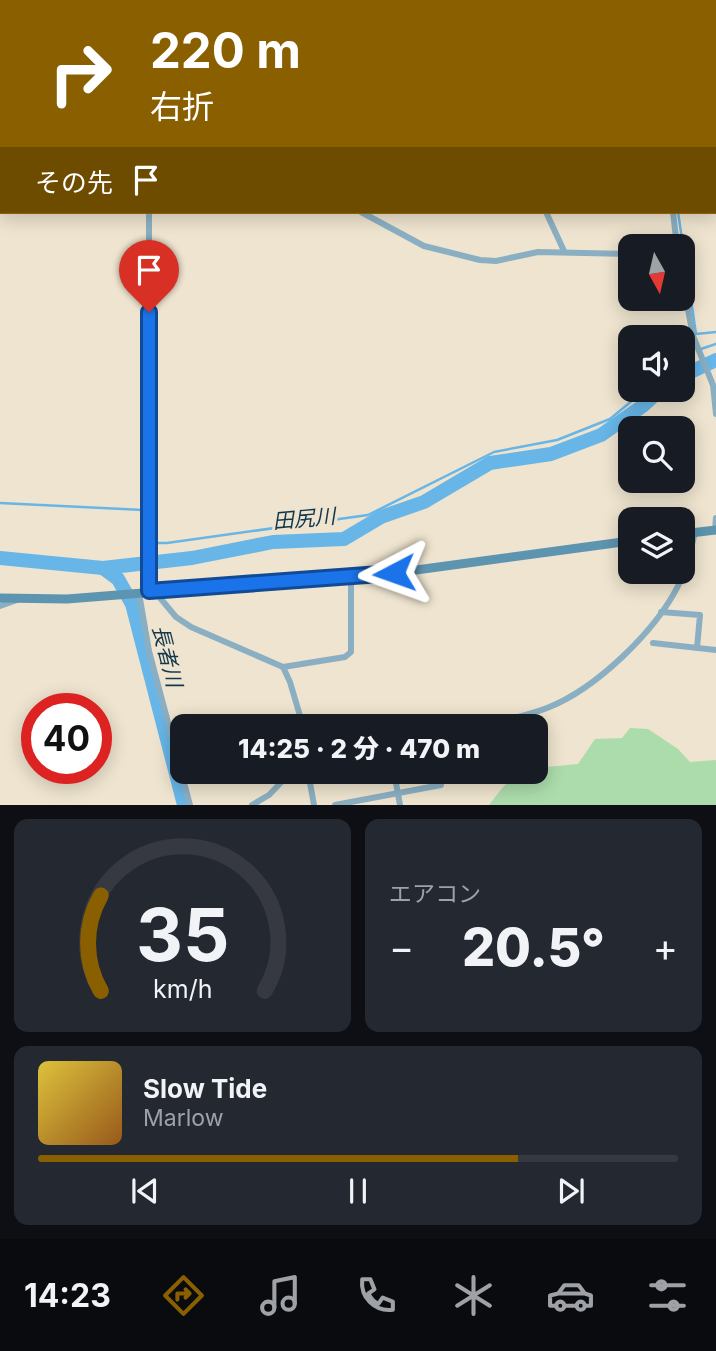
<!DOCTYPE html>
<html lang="ja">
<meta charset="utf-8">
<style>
:root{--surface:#171b24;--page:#242831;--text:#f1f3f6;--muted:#9ea1a6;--line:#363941;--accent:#895f00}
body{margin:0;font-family:Inter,"Noto Sans JP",sans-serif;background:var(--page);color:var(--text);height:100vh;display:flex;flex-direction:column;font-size:26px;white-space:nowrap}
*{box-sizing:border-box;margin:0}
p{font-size:23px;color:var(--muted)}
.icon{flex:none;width:38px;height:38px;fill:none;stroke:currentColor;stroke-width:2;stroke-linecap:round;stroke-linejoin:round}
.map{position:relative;height:805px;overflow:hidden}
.sheet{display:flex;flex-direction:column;gap:14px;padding:14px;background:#0d0f14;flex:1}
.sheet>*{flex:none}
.guide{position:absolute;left:0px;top:0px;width:718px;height:214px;box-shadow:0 4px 18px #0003;background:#895f00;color:#fff;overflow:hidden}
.needle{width:46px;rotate:172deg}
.buttons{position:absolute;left:618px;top:234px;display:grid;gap:14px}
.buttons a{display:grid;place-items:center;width:77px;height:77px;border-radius:14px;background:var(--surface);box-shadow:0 4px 18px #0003;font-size:35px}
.speed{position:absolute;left:21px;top:693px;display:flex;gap:14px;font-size:35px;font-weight:700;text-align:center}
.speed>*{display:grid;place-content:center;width:91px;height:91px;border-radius:50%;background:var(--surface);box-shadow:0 4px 18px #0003;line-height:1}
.speed .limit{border:10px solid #d22;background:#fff;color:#111}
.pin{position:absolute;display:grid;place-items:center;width:60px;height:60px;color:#fff;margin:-72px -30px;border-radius:50% 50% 50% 0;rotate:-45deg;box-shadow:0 0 7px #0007}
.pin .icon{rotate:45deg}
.me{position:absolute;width:77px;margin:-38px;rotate:266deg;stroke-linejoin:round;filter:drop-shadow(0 0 5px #0008)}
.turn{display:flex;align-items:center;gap:24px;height:147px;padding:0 35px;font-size:32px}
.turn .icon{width:91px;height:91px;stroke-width:2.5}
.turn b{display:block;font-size:49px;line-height:60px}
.then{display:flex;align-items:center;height:66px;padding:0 35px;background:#0003;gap:14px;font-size:26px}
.big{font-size:52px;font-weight:800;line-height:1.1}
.sheet .card{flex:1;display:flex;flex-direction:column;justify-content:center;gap:10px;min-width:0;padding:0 24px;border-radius:14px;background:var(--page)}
.sheet .dial{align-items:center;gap:0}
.dial svg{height:182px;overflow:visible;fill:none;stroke:var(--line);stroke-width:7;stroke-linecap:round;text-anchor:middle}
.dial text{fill:var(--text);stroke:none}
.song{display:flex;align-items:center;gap:21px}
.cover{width:84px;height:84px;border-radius:10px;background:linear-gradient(135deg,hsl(50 70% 55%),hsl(30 70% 35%))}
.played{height:7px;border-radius:4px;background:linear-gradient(90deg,var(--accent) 75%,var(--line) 75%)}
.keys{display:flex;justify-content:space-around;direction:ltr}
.heat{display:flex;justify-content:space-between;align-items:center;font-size:38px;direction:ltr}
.sheet .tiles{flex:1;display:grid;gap:14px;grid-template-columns:1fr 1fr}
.card:last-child{grid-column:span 2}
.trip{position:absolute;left:170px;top:714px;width:378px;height:70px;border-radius:14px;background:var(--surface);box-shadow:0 4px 18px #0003;font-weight:800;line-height:70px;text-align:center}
.menu{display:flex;height:112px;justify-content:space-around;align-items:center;background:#090b0e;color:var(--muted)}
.menu .icon{width:49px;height:49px}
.menu .on{color:var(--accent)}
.menu b{font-size:32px;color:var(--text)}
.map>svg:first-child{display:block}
.green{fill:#acdcac}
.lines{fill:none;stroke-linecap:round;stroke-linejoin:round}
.stream{stroke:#67b6e7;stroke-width:2.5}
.river{stroke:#67b6e7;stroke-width:14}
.street{stroke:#8bafc2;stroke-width:6}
.secondary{stroke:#5d94b0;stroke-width:9}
.route-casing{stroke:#114b97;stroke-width:18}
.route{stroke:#1a73e8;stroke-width:12}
.labels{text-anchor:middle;stroke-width:6;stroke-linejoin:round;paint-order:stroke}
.water-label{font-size:21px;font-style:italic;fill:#14374c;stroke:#eee4cf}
</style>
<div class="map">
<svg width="716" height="805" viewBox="0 0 716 805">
<rect width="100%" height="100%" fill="#eee4cf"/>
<!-- green -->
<path class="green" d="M630,728L648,729L678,749L690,762L716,760V805H489C503,787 511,772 536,772V768L578,764L595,739L622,738Z"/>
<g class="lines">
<!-- stream -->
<g class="stream">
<polyline points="235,0 239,2"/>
<polyline points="646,0 646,2"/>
<polyline points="678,212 696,334 716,332"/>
<polyline points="701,349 716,344"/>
<polyline points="690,354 694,352"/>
<polyline points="682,367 685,366"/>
<polyline points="0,503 143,510"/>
<polyline points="151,510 155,510 156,543 167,543 368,515 494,452 557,440 610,419 645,390"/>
</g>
<!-- river -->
<g class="river">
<polyline points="682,376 716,360"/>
<polyline points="0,558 103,568 192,558 273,542 344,539 381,517 424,502 490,463 551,454 601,435 644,405 660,390"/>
<polyline points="103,568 118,579 132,604 184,805"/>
</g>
<!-- street -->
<g class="street">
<polyline points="642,0 642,2"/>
<polyline points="202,2 202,0"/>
<polyline points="0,63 2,63"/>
<polyline points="0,191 2,191"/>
<polyline points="361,212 424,246 480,260 496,261 538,252 630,254"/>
<polyline points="546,212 564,251"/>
<polyline points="673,212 677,247"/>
<polyline points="682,278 693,336 713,385 716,414"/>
<polyline points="715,530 716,518"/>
<polyline points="158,590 161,599 176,617 191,627 283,667 345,657 351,652 351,576"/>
<polyline points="149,591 149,212"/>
<polyline points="139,593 149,651 190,805"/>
<polyline points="0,606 17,600"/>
<polyline points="661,612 700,615 697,648"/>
<polyline points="653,643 716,650"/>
<polyline points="283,667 290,682 303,726"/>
<path d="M485,726C505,719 527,716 547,708C596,689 656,631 679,584C687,568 691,549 695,532"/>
<polyline points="308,772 314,805"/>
<polyline points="394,772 400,805"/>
<polyline points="252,805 269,795 291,772"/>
<polyline points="335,805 441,785 439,772"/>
</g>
<!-- secondary -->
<g class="secondary">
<polyline points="682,534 716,530"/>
<polyline points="0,598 67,599 394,573 630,541"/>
</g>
</g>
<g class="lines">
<!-- route casing -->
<g class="route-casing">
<polyline id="route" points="149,312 149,591 394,573"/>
</g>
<!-- route -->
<use href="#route" class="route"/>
</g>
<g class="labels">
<!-- water labels -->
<g class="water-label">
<text transform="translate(304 519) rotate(-5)" y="7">田尻川</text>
<text transform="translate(167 656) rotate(76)" y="7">長者川</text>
</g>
</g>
</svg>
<div class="buttons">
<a><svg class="needle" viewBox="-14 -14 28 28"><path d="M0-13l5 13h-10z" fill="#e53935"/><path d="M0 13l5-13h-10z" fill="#9ea1a6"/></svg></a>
<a><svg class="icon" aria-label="sound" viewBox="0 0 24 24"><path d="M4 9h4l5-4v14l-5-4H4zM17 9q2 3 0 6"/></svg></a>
<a><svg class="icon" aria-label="search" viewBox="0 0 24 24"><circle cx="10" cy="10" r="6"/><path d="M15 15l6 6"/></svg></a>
<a><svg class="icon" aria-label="layers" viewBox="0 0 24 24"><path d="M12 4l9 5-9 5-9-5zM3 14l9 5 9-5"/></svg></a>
</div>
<div class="speed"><div class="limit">40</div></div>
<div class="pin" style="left:149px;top:312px;background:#d93025"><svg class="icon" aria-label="arrive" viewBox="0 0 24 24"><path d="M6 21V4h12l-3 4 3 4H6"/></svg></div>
<svg class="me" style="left:394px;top:573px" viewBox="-20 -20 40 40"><path d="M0-17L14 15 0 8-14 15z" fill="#1a73e8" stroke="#fff" stroke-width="4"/></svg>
<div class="trip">14:25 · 2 分 · 470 m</div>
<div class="guide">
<div class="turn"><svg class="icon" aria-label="right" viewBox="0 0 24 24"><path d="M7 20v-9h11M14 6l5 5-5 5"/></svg><div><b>220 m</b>右折</div></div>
<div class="then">その先<svg class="icon" aria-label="arrive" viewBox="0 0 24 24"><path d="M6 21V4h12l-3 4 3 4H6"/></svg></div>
</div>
</div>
<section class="sheet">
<div class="tiles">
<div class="card dial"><svg viewBox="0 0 100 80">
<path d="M14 69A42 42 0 1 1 86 69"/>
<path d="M14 69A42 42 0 0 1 14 27" stroke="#895f00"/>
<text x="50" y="56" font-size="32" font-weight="700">35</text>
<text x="50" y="72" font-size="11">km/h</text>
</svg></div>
<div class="card"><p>エアコン</p>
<div class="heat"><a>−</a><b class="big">20.5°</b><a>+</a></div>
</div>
<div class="card">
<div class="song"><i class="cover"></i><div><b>Slow Tide</b><p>Marlow</p></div></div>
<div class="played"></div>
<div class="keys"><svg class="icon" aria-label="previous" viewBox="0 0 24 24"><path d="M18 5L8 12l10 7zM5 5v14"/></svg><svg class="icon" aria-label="pause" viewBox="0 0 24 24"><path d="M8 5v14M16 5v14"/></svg><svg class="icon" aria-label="next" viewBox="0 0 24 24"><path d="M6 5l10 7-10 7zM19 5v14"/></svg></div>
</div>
</div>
</section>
<nav class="menu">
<b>14:23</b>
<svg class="icon on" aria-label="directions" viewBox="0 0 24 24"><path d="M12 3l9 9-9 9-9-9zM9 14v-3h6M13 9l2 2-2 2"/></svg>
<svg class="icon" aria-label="music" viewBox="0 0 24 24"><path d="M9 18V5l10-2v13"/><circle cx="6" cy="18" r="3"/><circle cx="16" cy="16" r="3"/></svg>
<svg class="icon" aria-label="phone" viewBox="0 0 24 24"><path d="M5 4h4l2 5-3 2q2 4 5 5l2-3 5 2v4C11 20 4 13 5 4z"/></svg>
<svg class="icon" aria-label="climate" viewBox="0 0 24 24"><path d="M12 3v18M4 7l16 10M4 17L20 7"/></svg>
<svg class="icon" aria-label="car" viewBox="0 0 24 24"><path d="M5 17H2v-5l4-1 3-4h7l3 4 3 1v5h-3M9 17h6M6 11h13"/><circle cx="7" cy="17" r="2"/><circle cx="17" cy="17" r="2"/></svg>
<svg class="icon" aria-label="filters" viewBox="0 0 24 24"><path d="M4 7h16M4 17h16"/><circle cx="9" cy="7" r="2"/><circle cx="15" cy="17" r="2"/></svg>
</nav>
